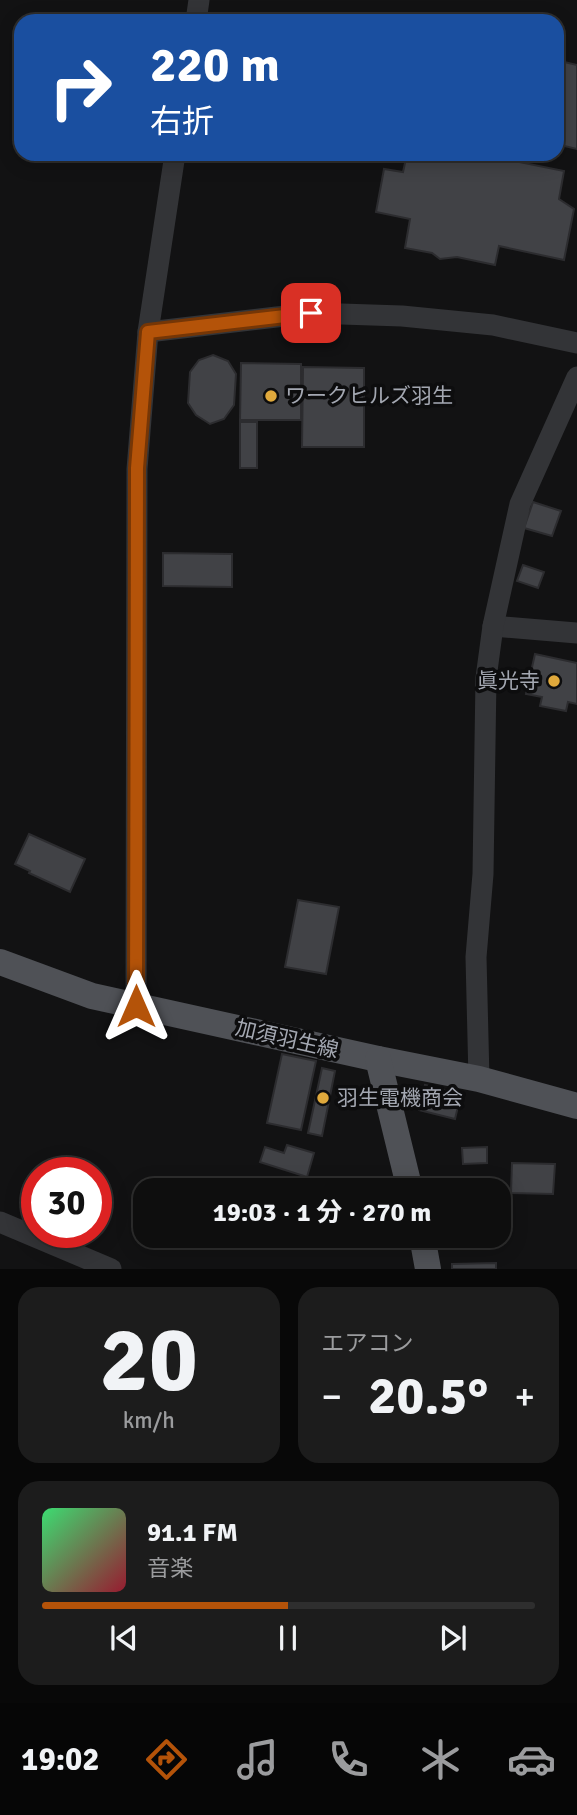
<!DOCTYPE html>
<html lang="ja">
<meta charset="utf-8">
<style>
:root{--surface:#0e0e0e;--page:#1c1c1c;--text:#f1f3f6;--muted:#9b9c9e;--line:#2e2e2e;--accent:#b45309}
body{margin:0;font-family:Signika,"Noto Sans JP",sans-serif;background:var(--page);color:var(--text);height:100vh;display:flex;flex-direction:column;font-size:26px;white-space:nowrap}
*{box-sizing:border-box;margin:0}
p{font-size:23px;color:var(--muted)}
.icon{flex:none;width:38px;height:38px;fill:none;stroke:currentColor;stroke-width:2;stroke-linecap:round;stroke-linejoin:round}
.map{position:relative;height:1269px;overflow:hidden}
.drawer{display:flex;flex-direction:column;gap:18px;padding:18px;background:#080808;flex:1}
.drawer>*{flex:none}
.hud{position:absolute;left:14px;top:14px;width:550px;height:147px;border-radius:21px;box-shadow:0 4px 18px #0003,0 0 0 2px var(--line);background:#1a4fa0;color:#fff;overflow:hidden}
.speed{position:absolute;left:21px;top:1157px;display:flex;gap:14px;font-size:35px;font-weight:700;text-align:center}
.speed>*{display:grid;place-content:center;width:91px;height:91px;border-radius:50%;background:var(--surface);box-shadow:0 4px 18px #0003,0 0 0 2px var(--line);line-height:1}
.speed .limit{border:10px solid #d22;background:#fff;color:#111}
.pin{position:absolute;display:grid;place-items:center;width:60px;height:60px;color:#fff;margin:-30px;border-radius:14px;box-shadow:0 4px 10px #0006}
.me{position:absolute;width:77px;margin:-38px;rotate:0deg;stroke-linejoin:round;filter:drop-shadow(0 0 5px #0008)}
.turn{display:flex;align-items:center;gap:24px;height:147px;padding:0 21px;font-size:32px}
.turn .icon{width:91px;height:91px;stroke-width:2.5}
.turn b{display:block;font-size:49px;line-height:60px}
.big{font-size:52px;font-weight:700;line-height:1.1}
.drawer .card{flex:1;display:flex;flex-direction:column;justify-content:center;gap:10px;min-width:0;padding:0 24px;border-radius:21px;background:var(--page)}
.drawer .dial{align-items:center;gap:0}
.dial b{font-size:91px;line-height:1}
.song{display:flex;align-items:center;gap:21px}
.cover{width:84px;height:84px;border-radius:10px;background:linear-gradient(135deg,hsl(140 70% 55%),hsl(350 70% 35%))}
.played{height:7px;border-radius:4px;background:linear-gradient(90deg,var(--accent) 50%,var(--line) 50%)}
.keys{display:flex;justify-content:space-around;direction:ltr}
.heat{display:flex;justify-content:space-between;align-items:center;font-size:38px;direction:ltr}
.drawer .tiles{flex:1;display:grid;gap:18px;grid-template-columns:1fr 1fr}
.card:last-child{grid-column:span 2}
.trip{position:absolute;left:133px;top:1178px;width:378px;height:70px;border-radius:21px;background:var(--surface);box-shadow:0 4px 18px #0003,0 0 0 2px var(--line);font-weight:700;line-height:70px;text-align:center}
.tab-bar{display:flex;height:112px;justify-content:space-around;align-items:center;background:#060606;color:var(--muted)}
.tab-bar .icon{width:49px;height:49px}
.tab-bar .current{color:var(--accent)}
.tab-bar b{font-size:32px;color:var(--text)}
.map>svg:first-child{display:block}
.building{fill:#414246;stroke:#2c2c2f;stroke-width:2}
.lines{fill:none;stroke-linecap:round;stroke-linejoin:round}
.minor{stroke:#333437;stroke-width:21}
.major{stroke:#4f5156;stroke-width:26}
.route-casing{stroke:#753606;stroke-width:18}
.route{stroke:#b45309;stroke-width:12}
.poi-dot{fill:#e0a93c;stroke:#0d0d0e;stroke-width:2.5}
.labels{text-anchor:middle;stroke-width:7;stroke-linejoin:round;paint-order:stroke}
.poi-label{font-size:21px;fill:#a4a8b2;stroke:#0d0d0e;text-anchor:start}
.street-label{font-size:21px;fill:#a4a8b2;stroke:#0d0d0e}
</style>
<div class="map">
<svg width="577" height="1269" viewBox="0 0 577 1269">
<rect width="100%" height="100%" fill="#121213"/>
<!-- building -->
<g class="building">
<polygon points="556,60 577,65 577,149 556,144"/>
<polygon points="407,154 479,154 564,171 559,199 574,209 564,260 499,246 495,265 457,257 440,259 432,253 405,248 410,219 376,212 384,169 403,172"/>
<polygon points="213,355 228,361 236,374 234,405 224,419 210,424 196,415 188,403 190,372 199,360"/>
<polygon points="241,363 301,364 301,420 240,420"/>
<polygon points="303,367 364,368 364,447 302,447"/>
<rect x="240" y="422" width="17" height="46"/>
<polygon points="533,502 561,511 552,536 524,528"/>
<polygon points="163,553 232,554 232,587 163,586"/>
<polygon points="523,565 544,572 538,588 517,581"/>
<polygon points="535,654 577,663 577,704 568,702 566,711 540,706 542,697 526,694"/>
<polygon points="29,834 85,859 70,892 29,873 30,871 15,864"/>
<polygon points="298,900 339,907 326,974 285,967"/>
<polygon points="282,1054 316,1061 301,1130 267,1123"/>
<polygon points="322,1068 335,1071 322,1136 308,1133"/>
<polygon points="425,1085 461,1094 455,1119 419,1110"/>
<polygon points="287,1145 314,1153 307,1177 260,1162 265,1147 284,1153"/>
<polygon points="487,1147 487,1163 463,1164 462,1148"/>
<polygon points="512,1163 555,1164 553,1194 511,1193"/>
<polygon points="496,1263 496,1269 452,1269 452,1264"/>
</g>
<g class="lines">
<!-- minor -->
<g class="minor">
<polyline points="196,21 199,0"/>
<polyline points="148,332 311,313 402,316 493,325 577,343"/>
<polyline points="493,626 577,633"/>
<polyline points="136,1006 137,469 148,332 175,154"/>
<polyline points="479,1079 476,957 483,874 486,678 493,626 520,504 577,377"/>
<polyline points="0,1222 111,1269"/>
</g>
<!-- major -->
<g class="major">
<polyline points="0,962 92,996 378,1059 479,1079 577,1106"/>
<polyline points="378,1059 410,1190"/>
<polyline points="422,1236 428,1269"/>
</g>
</g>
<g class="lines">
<!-- route casing -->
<g class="route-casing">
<polyline id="route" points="136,1006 137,468 148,332 311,313"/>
</g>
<!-- route -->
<use href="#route" class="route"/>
</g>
<!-- markers -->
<g class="poi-dot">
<circle cx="271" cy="396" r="7"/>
<circle cx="554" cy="681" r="7"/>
<circle cx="323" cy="1098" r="7"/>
</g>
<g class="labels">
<!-- poi labels -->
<g class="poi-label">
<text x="285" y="403">ワークヒルズ羽生</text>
<text x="540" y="688" text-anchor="end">眞光寺</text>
<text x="337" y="1105">羽生電機商会</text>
</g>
<!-- street labels -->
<g class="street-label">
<text transform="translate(287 1039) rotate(13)" y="7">加須羽生線</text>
</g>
</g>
</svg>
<div class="speed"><div class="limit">30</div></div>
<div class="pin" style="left:311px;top:313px;background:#d93025"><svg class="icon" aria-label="arrive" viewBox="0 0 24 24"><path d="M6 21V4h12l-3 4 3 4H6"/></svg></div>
<svg class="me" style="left:136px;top:1006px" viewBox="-20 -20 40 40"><path d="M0-17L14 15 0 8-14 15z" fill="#b45309" stroke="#fff" stroke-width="4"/></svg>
<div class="trip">19:03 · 1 分 · 270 m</div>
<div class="hud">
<div class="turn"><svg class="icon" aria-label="right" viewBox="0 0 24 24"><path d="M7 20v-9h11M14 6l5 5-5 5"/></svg><div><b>220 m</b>右折</div></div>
</div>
</div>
<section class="drawer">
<div class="tiles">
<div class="card dial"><b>20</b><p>km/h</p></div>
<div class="card"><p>エアコン</p>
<div class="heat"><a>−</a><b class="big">20.5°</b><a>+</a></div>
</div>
<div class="card">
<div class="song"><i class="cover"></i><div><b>91.1 FM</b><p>音楽</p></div></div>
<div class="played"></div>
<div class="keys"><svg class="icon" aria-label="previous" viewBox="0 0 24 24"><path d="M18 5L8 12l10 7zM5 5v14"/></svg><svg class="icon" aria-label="pause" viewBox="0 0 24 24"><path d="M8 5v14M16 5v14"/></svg><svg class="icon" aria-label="next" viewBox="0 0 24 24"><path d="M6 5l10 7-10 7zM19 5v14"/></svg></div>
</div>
</div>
</section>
<nav class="tab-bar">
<b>19:02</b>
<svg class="icon current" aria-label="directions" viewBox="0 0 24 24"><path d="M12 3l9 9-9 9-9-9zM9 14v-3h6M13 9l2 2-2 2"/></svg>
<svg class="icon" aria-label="music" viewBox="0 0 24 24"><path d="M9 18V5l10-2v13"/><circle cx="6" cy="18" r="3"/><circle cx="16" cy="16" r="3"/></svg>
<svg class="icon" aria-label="phone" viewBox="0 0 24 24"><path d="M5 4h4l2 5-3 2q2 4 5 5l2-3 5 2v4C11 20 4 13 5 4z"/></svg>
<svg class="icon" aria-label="climate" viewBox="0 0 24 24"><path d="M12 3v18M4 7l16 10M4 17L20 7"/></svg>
<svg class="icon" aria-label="car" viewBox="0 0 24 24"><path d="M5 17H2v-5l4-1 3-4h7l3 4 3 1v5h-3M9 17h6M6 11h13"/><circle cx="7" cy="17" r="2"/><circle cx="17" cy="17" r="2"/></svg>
</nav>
